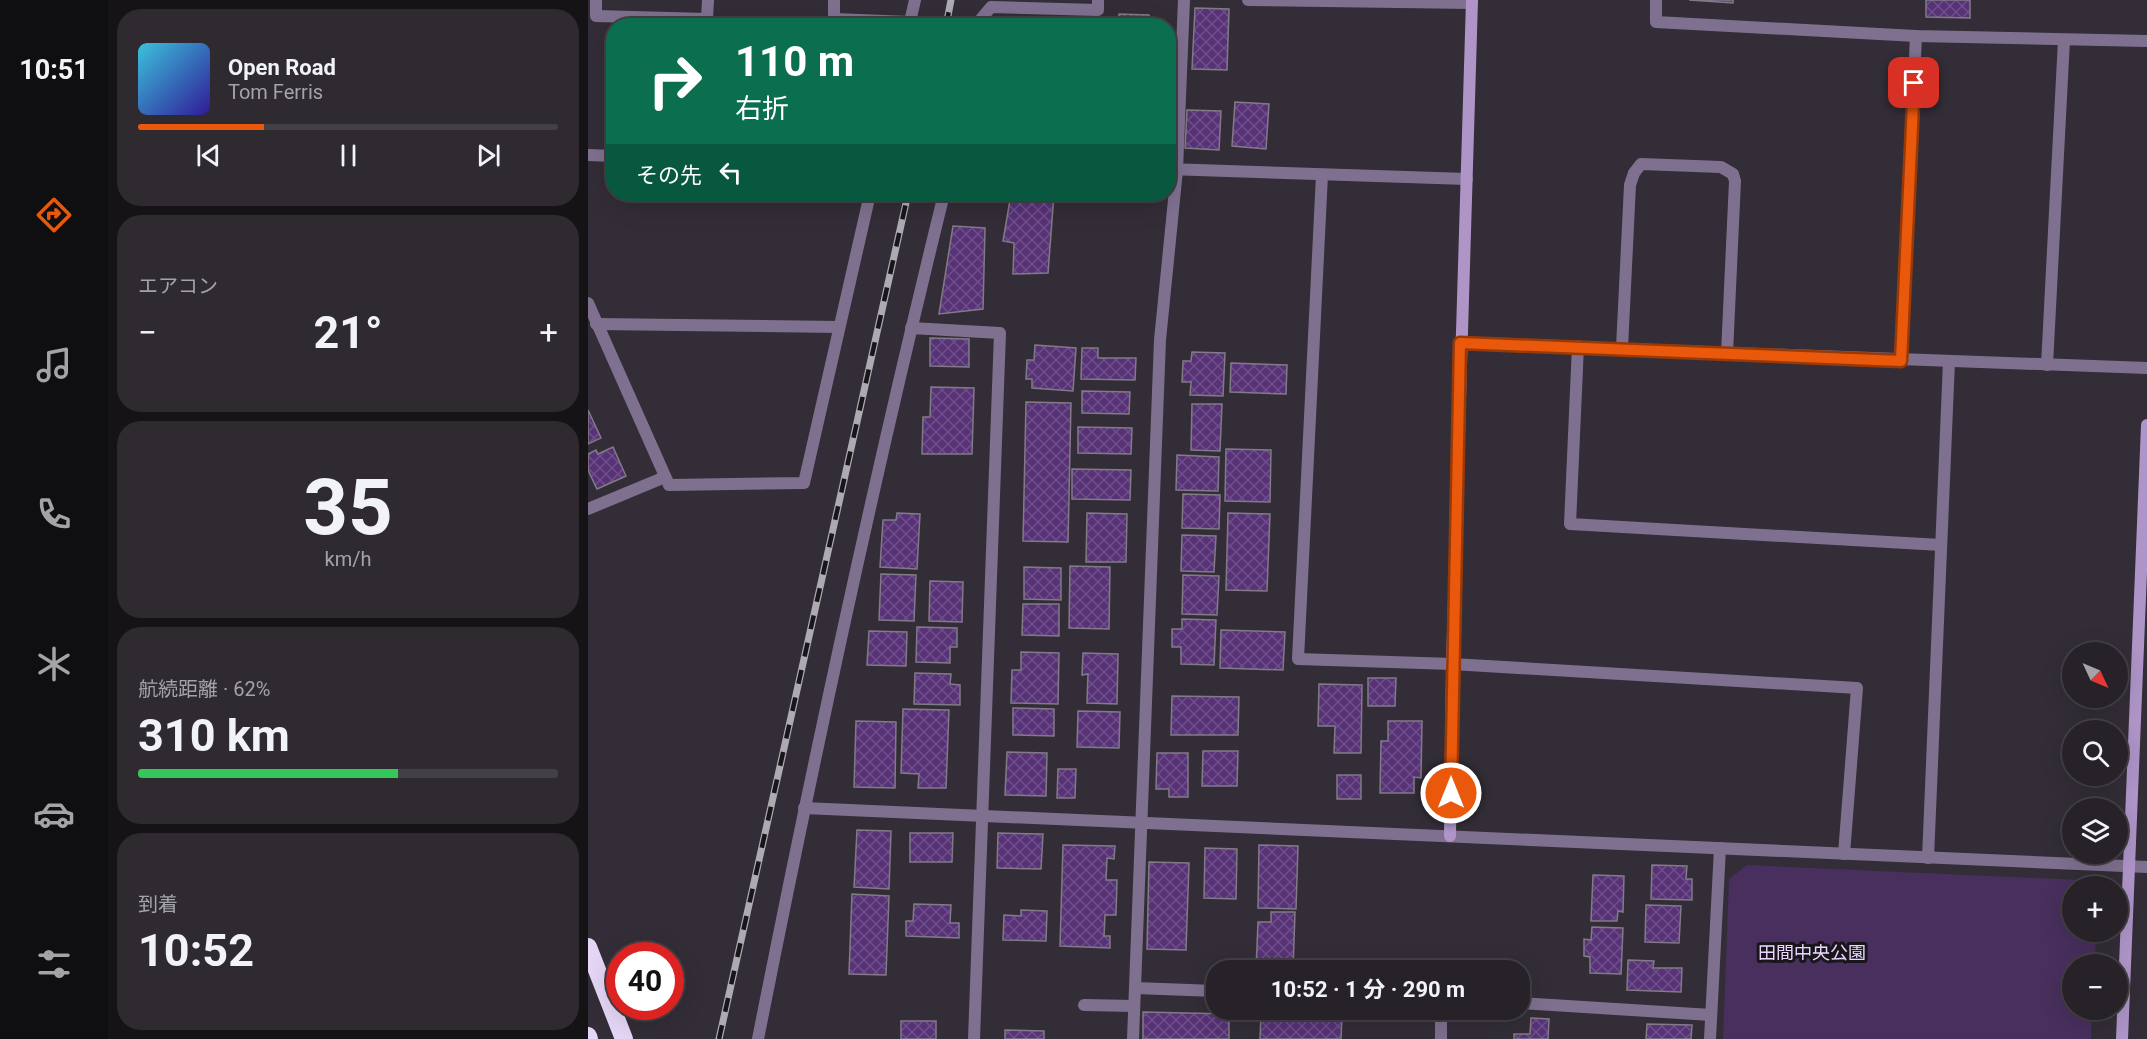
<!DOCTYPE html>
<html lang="ja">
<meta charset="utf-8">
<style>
:root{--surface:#262228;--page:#2e2a30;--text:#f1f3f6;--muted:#a4a4a8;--line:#423f45;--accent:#ea580c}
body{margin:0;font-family:Roboto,"Noto Sans JP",sans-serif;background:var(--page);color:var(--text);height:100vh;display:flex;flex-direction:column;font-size:22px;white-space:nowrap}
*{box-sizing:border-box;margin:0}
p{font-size:20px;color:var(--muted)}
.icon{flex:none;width:33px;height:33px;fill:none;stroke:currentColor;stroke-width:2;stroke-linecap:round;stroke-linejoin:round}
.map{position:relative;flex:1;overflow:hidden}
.sheet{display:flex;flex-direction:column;gap:9px;padding:9px;background:#151316;width:480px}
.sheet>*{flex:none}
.banner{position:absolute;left:18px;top:18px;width:570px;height:183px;border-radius:24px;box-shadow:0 6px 24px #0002,0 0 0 2px var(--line);background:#0b6e4f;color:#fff;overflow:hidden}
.needle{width:39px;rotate:134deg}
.fabs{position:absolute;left:1474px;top:642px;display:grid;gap:12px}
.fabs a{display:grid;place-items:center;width:66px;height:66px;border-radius:50%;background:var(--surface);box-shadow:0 6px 24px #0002,0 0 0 2px var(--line);font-size:30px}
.speed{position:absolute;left:18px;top:942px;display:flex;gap:12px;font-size:30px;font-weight:700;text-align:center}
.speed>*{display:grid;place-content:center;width:78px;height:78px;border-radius:50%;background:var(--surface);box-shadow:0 6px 24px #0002,0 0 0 2px var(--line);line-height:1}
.speed .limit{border:9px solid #d22;background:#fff;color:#111}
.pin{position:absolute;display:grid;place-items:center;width:51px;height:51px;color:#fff;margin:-26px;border-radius:12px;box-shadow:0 3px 9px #0006}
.me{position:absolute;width:66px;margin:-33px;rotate:0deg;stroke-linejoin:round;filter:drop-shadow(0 0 4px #0008)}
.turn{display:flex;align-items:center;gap:21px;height:126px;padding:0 30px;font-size:27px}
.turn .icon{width:78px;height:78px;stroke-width:2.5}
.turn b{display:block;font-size:42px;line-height:51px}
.then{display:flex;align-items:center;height:57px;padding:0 30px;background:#0003;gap:12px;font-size:22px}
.big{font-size:45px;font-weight:700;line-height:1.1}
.sheet .widget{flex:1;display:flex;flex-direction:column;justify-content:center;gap:9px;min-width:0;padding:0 21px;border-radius:24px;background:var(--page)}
.sheet .dial{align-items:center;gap:0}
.dial b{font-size:78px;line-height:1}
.song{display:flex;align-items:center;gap:18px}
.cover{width:72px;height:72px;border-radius:9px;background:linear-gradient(135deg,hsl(190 70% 55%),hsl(250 70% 35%))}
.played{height:6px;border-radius:3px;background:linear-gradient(90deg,var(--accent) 30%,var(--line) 30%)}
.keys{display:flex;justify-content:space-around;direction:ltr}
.heat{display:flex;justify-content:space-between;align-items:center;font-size:33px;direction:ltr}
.charge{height:9px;border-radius:4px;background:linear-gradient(90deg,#34c759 62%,var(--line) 0)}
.trip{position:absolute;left:618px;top:960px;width:324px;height:60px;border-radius:24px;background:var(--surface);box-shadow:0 6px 24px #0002,0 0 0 2px var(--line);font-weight:700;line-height:60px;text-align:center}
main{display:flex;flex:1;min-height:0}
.tab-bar{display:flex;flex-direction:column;width:108px;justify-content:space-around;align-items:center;background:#0f0e10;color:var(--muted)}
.tab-bar .icon{width:42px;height:42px}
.tab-bar .active{color:var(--accent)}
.tab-bar b{font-size:27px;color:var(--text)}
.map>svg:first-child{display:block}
.park{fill:#482f5d}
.building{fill:url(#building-cross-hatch);stroke:#807b86;stroke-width:1.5}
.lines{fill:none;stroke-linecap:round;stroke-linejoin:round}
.lane{stroke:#807090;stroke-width:12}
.street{stroke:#807090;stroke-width:12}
.secondary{stroke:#ae94c7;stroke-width:12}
.highway{stroke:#e5d6f6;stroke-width:18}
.rail-casing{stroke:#aeaab1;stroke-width:7}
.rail{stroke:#18161b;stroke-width:4.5;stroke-dasharray:14;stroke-linecap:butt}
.route-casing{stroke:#983908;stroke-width:15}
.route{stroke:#ea580c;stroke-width:10}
.labels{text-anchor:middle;stroke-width:6;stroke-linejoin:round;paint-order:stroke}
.park-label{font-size:18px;fill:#e9d5fe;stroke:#18161b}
</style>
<main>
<nav class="tab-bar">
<b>10:51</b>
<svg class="icon active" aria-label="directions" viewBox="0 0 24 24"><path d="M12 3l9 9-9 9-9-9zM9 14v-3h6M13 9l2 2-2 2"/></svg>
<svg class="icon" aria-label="music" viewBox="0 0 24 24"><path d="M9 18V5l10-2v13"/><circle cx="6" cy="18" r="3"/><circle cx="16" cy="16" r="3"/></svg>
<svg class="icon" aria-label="phone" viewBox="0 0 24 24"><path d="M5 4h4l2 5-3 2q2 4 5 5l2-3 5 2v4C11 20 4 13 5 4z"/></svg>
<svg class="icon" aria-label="climate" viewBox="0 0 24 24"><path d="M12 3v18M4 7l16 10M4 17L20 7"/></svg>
<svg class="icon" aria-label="car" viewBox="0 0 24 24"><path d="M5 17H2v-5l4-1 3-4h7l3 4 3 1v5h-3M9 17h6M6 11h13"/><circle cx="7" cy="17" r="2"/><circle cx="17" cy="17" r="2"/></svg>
<svg class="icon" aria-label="filters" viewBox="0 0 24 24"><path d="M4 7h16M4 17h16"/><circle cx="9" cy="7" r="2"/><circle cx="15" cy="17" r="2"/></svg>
</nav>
<section class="sheet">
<div class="widget">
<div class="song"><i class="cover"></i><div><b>Open Road</b><p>Tom Ferris</p></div></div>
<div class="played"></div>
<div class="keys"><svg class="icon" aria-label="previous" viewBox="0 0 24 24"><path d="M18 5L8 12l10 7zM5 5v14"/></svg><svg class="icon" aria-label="pause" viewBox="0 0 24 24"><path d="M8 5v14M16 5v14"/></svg><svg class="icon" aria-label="next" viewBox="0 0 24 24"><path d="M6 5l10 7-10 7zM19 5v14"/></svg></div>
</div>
<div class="widget"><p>エアコン</p>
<div class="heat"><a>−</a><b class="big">21°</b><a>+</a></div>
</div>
<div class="widget dial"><b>35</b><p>km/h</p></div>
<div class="widget"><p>航続距離 · 62%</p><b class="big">310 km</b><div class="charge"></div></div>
<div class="widget"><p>到着</p><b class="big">10:52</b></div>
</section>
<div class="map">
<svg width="1559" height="1039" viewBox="0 0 1559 1039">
<defs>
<pattern id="building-cross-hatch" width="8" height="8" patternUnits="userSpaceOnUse" patternTransform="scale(1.5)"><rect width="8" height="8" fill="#573276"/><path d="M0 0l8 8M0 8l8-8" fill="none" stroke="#6f4f89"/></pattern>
</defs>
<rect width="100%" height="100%" fill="#322d36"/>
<!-- park -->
<polygon class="park" points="1159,865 1492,880 1498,886 1485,886 1485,932 1508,932 1507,964 1485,964 1485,1010 1504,1010 1503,1039 1135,1039 1141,879"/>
<!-- building -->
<g class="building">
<polygon points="1101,0 1145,0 1145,3"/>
<polygon points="1338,0 1382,0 1382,18 1338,17"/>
<polygon points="607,8 641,9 639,70 604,69"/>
<polygon points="531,14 561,15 561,19 573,19 573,26 531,26"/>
<polygon points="647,102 681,104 678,149 644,146"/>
<polygon points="599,110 633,111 631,150 597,148"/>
<polygon points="423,194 466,194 460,273 425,274 426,243 415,241"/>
<polygon points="365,226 397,228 395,309 351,314"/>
<polygon points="342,338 381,339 381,367 342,366"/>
<polygon points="447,345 488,348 485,391 444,388 444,379 438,379 439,360 446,360"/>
<polygon points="494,348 510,348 510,358 548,358 547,380 493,379"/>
<polygon points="604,352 637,353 635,396 602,395 603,382 594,382 595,361 603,361"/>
<polygon points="643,363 699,365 698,394 642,392"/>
<polygon points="343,387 386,388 384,454 334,454 335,417 342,417"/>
<polygon points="494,391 542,392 541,414 494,413"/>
<polygon points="438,402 483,403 480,542 435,541"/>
<polygon points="604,404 634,404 632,451 603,450"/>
<polygon points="0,410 13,438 0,444"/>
<polygon points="490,427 544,428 543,454 490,453"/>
<polygon points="25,447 38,476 9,489 0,470 0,454 8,450 10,454"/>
<polygon points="638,449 683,450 682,502 637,501"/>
<polygon points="589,455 631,457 630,491 588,490"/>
<polygon points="484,469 543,470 542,500 484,499"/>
<polygon points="595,494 632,495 631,529 594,528"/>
<polygon points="309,513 332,514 329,569 292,567 295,520 308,520"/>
<polygon points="499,513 539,514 538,562 498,562"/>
<polygon points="640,513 682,514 679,591 638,590"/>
<polygon points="594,535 628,536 626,572 593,571"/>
<polygon points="482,566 522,567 521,629 481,628"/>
<polygon points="436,567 473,568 473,600 436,599"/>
<polygon points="293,574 328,575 326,621 291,620"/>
<polygon points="595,575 631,576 629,615 594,614"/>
<polygon points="342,581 375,582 374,622 341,621"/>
<polygon points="435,604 471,604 471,636 434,635"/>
<polygon points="594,619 628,620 626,665 593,664 593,647 584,647 584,629 594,629"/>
<polygon points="329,627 369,628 369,647 362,647 362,663 328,662"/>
<polygon points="633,630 697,632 695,670 632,668"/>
<polygon points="281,631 319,632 318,666 279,665"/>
<polygon points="433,652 471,653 470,704 423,703 424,670 433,670"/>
<polygon points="495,653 530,654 529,704 499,703 500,674 494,675"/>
<polygon points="327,673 363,674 362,684 372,685 372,705 326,704"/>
<polygon points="780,678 808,678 807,706 780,706"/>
<polygon points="731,684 774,685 773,753 746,753 747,726 730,726"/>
<polygon points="584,696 651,697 650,735 583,735"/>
<polygon points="425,708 466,709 466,736 425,735"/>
<polygon points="315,709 361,710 358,788 330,788 331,774 313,773"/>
<polygon points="490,711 532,712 531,748 489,747"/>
<polygon points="268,721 308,722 307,788 266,787"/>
<polygon points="800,721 834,721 833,778 826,777 826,793 792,793 793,741 800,741"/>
<polygon points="615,751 650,751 649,786 614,786"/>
<polygon points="419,752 459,753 458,796 417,795"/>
<polygon points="569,753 600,753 600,797 581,797 581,789 568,789"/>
<polygon points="470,769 488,769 487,798 469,798"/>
<rect x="749" y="775" width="24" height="24"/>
<polygon points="269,830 303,831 301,889 266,887"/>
<polygon points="322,833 365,833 364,862 322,862"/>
<polygon points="410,833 455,834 453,869 409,868"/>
<polygon points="475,845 527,846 526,859 519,858 518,880 529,880 528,915 517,915 516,936 522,936 522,948 472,946"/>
<polygon points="671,845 710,846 708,909 670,908"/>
<polygon points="617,848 649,849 648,899 616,898"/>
<polygon points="561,862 601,863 598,950 559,949"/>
<polygon points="1064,865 1099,866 1098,879 1104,879 1104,900 1063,899"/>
<polygon points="1005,875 1036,876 1035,912 1030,911 1029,921 1003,921"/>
<polygon points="264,894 301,896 298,975 261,974"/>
<polygon points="326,904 363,905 362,923 371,923 371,938 318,936 318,921 325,921"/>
<polygon points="1058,905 1093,906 1091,943 1057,942"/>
<polygon points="433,910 459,911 458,941 415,940 416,915 433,916"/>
<polygon points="683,912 707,912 705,970 668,970 670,922 683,922"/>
<polygon points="1004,927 1035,928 1033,974 1002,973 1002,957 996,956 996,939 1003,940"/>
<polygon points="1040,960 1066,961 1065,968 1094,968 1093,992 1039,990"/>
<polygon points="555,1012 641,1014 641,1039 555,1039"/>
<polygon points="673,1014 754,1016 753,1039 672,1039"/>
<polygon points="943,1018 961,1019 960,1039 926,1039 926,1034 942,1034"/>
<rect x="313" y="1021" width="35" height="18"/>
<polygon points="1059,1024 1104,1025 1103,1039 1058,1039"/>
<polygon points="417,1030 456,1031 456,1039 417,1039"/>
</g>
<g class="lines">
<!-- lane -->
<g class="lane">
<polyline points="0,509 77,477"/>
<polyline points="496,1005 546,1006"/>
</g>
<!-- street -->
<g class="street">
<polyline points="8,0 8,16 119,19 120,0"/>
<polyline points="246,0 246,19 322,22"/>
<polyline points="660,0 884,3"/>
<polyline points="1068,0 1068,22 1328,36 1559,41"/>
<polyline points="321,26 327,0"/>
<polyline points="392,26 393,19 403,7 510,10 510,0"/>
<polyline points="0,155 26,156"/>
<polyline points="580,169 879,179"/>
<polyline points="734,175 710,659 864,664 1269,688 1256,854"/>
<polyline points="0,303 81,485 216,483 282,194"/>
<polyline points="8,324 250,327"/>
<polyline points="323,328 412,333 386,1039"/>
<polyline points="872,343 1559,368"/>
<polyline points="990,346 982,524 1353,545"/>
<polyline points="1034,348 1042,185 1046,173 1053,164 1133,167 1145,174 1147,181 1139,353"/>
<polyline points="1313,361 1328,36"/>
<polyline points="1459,365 1476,40"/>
<polyline points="216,808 1559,867"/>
<polyline points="1340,858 1361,361"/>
<polyline points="547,988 628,991"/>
<polyline points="932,1003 1123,1015"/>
<path d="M170,1039C226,756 287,474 356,194"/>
<polyline points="545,1039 572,340 589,170 596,0"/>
<polyline points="853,1039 853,1010"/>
<polyline points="1122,1039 1132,848"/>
</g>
<!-- secondary -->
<g class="secondary">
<polyline points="862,836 864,664 884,0"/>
<polyline points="1534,1039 1559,425"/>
</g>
<!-- highway -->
<g class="highway">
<polyline points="0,947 36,1039"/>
<polyline points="0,1036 1,1039"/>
</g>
<!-- rail casing -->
<g class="rail-casing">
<g id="rail">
<polyline points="358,26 363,0"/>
<polyline points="131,1039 320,194"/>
</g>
</g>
<!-- rail -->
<use href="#rail" class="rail"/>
</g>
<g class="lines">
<!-- route casing -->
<g class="route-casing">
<polyline id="route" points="863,793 872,343 1313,361 1326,83"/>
</g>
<!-- route -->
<use href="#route" class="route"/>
</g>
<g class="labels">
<!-- park labels -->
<g class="park-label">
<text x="1224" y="959">田間中央公園</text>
</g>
</g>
</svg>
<div class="fabs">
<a><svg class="needle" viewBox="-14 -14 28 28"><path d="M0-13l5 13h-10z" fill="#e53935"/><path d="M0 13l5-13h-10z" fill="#a4a4a8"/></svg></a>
<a><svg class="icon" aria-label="search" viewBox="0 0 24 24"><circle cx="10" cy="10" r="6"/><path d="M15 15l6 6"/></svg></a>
<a><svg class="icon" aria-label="layers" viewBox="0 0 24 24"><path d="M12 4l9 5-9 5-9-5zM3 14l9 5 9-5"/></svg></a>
<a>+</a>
<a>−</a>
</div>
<div class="speed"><div class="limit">40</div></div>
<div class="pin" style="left:1326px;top:83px;background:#d93025"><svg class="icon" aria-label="arrive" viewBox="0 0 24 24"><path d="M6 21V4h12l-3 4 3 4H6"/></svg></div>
<svg class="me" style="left:863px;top:793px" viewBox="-20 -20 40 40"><circle r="17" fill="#ea580c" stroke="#fff" stroke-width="3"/><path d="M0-11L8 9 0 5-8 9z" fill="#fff"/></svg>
<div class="trip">10:52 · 1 分 · 290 m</div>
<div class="banner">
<div class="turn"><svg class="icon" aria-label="right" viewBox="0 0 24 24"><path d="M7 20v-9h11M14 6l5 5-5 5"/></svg><div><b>110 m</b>右折</div></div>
<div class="then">その先<svg class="icon" aria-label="left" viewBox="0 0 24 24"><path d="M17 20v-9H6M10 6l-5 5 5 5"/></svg></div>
</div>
</div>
</main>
